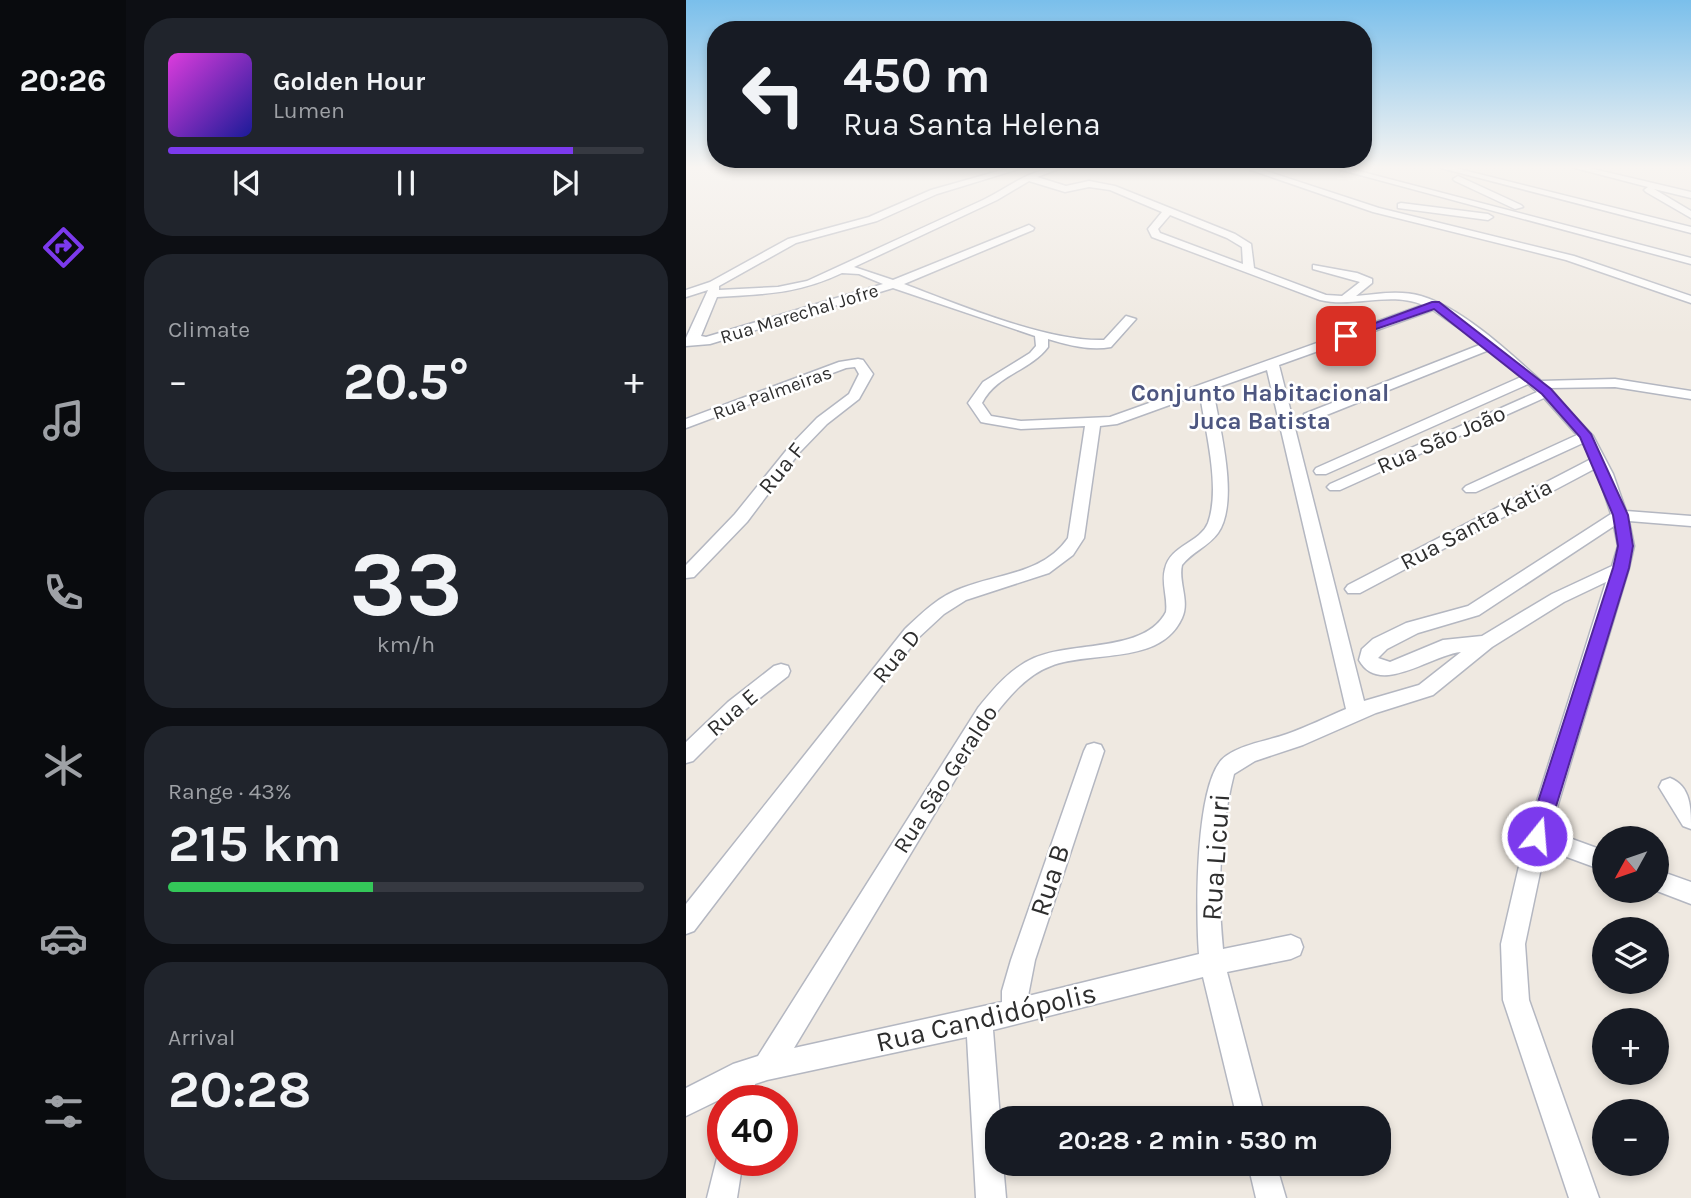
<!DOCTYPE html>
<meta charset="utf-8">
<style>
:root{--surface:#171b24;--page:#20242c;--text:#f1f3f6;--muted:#9ea1a6;--line:#363941;--accent:#7c3aed}
body{margin:0;font-family:Karla,sans-serif;background:var(--page);color:var(--text);height:100vh;display:flex;flex-direction:column;font-size:26px;white-space:nowrap}
*{box-sizing:border-box;margin:0}
p{font-size:23px;color:var(--muted)}
.icon{flex:none;width:38px;height:38px;fill:none;stroke:currentColor;stroke-width:2;stroke-linecap:round;stroke-linejoin:round}
.map{position:relative;flex:1;overflow:hidden}
.sheet{display:flex;flex-direction:column;gap:18px;padding:18px;background:#0d0f14;width:560px}
.sheet>*{flex:none}
.hud{position:absolute;left:21px;top:21px;width:665px;height:147px;border-radius:28px;box-shadow:0 4px 10px #0003;background:#171b24;color:var(--text);overflow:hidden}
.needle{width:46px;rotate:230deg}
.buttons{position:absolute;left:906px;top:826px;display:grid;gap:14px}
.buttons a{display:grid;place-items:center;width:77px;height:77px;border-radius:50%;background:var(--surface);box-shadow:0 4px 10px #0003;font-size:35px}
.speed{position:absolute;left:21px;top:1085px;display:flex;gap:14px;font-size:35px;font-weight:700;text-align:center}
.speed>*{display:grid;place-content:center;width:91px;height:91px;border-radius:50%;background:var(--surface);box-shadow:0 4px 10px #0003;line-height:1}
.speed .limit{border:10px solid #d22;background:#fff;color:#111}
.pin{position:absolute;display:grid;place-items:center;width:60px;height:60px;color:#fff;margin:-30px;border-radius:14px;box-shadow:0 4px 10px #0006}
.me{position:absolute;width:77px;margin:-38px;rotate:17deg;stroke-linejoin:round;filter:drop-shadow(0 0 5px #0008)}
.turn{display:flex;align-items:center;gap:24px;height:147px;padding:0 21px;font-size:32px}
.turn .icon{width:91px;height:91px;stroke-width:2.5}
.turn b{display:block;font-size:49px;line-height:60px}
.big{font-size:52px;font-weight:700;line-height:1.1}
.sheet .widget{flex:1;display:flex;flex-direction:column;justify-content:center;gap:10px;min-width:0;padding:0 24px;border-radius:28px;background:var(--page)}
.sheet .dial{align-items:center;gap:0}
.dial b{font-size:91px;line-height:1}
.song{display:flex;align-items:center;gap:21px}
.cover{width:84px;height:84px;border-radius:10px;background:linear-gradient(135deg,hsl(300 70% 55%),hsl(240 70% 35%))}
.played{height:7px;border-radius:4px;background:linear-gradient(90deg,var(--accent) 85%,var(--line) 85%)}
.keys{display:flex;justify-content:space-around;direction:ltr}
.heat{display:flex;justify-content:space-between;align-items:center;font-size:38px;direction:ltr}
.charge{height:10px;border-radius:5px;background:linear-gradient(90deg,#34c759 43%,var(--line) 0)}
.trip{position:absolute;left:299px;top:1106px;width:406px;height:70px;border-radius:28px;background:var(--surface);box-shadow:0 4px 10px #0003;font-weight:700;line-height:70px;text-align:center}
main{display:flex;flex:1;min-height:0}
.tabs{display:flex;flex-direction:column;width:126px;justify-content:space-around;align-items:center;background:#090b0e;color:var(--muted)}
.tabs .icon{width:49px;height:49px}
.tabs .on{color:var(--accent)}
.tabs b{font-size:32px;color:var(--text)}
.map>svg:first-child{display:block}
.lines{fill:none;stroke-linecap:round;stroke-linejoin:round}
.minor-casing{stroke:#b4b7c1;stroke-width:3}
.minor{fill:#fff;fill-rule:evenodd}
.route{fill:#7c3aed;stroke:#51269a;stroke-width:2}
.labels{text-anchor:middle;stroke-width:5;stroke-linejoin:round;paint-order:stroke}
.far-street-label{font-size:19px;fill:#2e2e2e;stroke:#fff}
.street-label{font-size:23px;fill:#2e2e2e;stroke:#fff}
.far-district-label{font-size:24px;font-weight:bold;fill:#4d5680;stroke:#fff}
.near-street-label{font-size:28px;fill:#2e2e2e;stroke:#fff}
</style>
<main>
<nav class="tabs">
<b>20:26</b>
<svg class="icon on" aria-label="directions" viewBox="0 0 24 24"><path d="M12 3l9 9-9 9-9-9zM9 14v-3h6M13 9l2 2-2 2"/></svg>
<svg class="icon" aria-label="music" viewBox="0 0 24 24"><path d="M9 18V5l10-2v13"/><circle cx="6" cy="18" r="3"/><circle cx="16" cy="16" r="3"/></svg>
<svg class="icon" aria-label="phone" viewBox="0 0 24 24"><path d="M5 4h4l2 5-3 2q2 4 5 5l2-3 5 2v4C11 20 4 13 5 4z"/></svg>
<svg class="icon" aria-label="climate" viewBox="0 0 24 24"><path d="M12 3v18M4 7l16 10M4 17L20 7"/></svg>
<svg class="icon" aria-label="car" viewBox="0 0 24 24"><path d="M5 17H2v-5l4-1 3-4h7l3 4 3 1v5h-3M9 17h6M6 11h13"/><circle cx="7" cy="17" r="2"/><circle cx="17" cy="17" r="2"/></svg>
<svg class="icon" aria-label="filters" viewBox="0 0 24 24"><path d="M4 7h16M4 17h16"/><circle cx="9" cy="7" r="2"/><circle cx="15" cy="17" r="2"/></svg>
</nav>
<section class="sheet">
<div class="widget">
<div class="song"><i class="cover"></i><div><b>Golden Hour</b><p>Lumen</p></div></div>
<div class="played"></div>
<div class="keys"><svg class="icon" aria-label="previous" viewBox="0 0 24 24"><path d="M18 5L8 12l10 7zM5 5v14"/></svg><svg class="icon" aria-label="pause" viewBox="0 0 24 24"><path d="M8 5v14M16 5v14"/></svg><svg class="icon" aria-label="next" viewBox="0 0 24 24"><path d="M6 5l10 7-10 7zM19 5v14"/></svg></div>
</div>
<div class="widget"><p>Climate</p>
<div class="heat"><a>−</a><b class="big">20.5°</b><a>+</a></div>
</div>
<div class="widget dial"><b>33</b><p>km/h</p></div>
<div class="widget"><p>Range · 43%</p><b class="big">215 km</b><div class="charge"></div></div>
<div class="widget"><p>Arrival</p><b class="big">20:28</b></div>
</section>
<div class="map">
<svg width="1005" height="1198" viewBox="0 0 1005 1198">
<rect width="100%" height="100%" fill="#efe9e1"/>
<g class="lines">
<!-- minor casing -->
<g class="minor-casing">
<g id="minor">
<path d="M323,168H336L251,194L191,221L110,243L33,286V290L92,287L121,281C180,254 238,227 297,200C324,187 344,168 375,168L351,177L380,186L403,181L429,186L549,234L565,244L568,268L640,295L656,296L674,282L627,269V265L671,273L686,279V283L670,296C692,294 714,290 735,296C776,308 823,352 855,381L929,379L1005,391V399L929,387L862,388L907,436L927,474L940,511L1005,516V526L943,521L948,546L943,568L864,831L919,851V871L859,849L839,944L843,1000L913,1198H883L817,1000L815,944L840,836L920,582L878,602L806,647L747,695L690,713L617,745L569,761L548,774C534,830 531,891 537,949L605,935L614,939L617,947L614,955L605,959L541,972L579,1118H551L517,977L307,1030L314,1118L312,1164H317L320,1198H290L281,1037L81,1080L69,1084L66,1101H38L39,1097L0,1116V1088L47,1064L72,1056L292,708C308,688 325,668 348,658C386,641 459,653 480,612C482,598 475,583 479,569C484,545 514,543 522,523C535,487 519,430 514,394L431,424L414,426L398,538L387,555L363,573L280,600L258,614L231,639L8,931L0,934V904L219,629C236,613 253,596 276,588C314,573 357,574 382,538L399,426L335,429L300,423L295,422L282,403L297,382L344,353L350,346L349,336L207,288L24,344L0,346V338L22,290L0,297V290L24,282L102,239L183,217L245,190ZM343,181L379,192L403,187L424,190L476,212L462,229L466,237L634,300C667,308 705,291 737,305L424,417L335,421L305,416L296,403C310,375 344,371 362,347V339C382,345 404,351 425,347L450,319L440,316L418,340C361,342 271,304 218,284L347,230L348,228L343,225L207,280L168,267L311,200ZM484,215L541,238L556,247L557,264L474,233L472,229ZM156,273L173,274L197,284L20,337L15,336L31,297C79,294 112,294 156,273ZM747,310L796,344L618,414V420H628L803,350L835,377L630,468L628,471L630,474H640L842,384L851,392L644,484L641,487L644,490H654L858,398L891,435L780,486L777,489L780,492H790L897,443L905,459L662,585L659,589L662,593H674L910,468L925,514L782,606L720,623L687,639L676,649L673,660C693,697 745,655 775,652L733,685L678,701L593,365ZM581,370L660,709C641,717 621,727 601,734C581,741 557,744 540,756C508,777 510,917 513,954L342,996L349,960L418,751L415,745L408,743L401,745L398,751L325,960L316,991V1002L108,1048L306,718C322,698 340,675 365,666C406,650 474,666 496,618C504,601 492,582 496,565C506,552 523,546 532,533C554,501 533,426 527,389ZM928,526L932,546L926,566L866,594L796,636L757,640L704,662L692,658L701,649L732,633L793,615Z"/>
<polygon points="559,168 571,168 693,208 888,256 1005,296 1005,303 880,260 687,212"/>
<polygon points="648,168 661,168 1005,258 1005,264"/>
<polygon points="755,168 769,168 1005,227 1005,233"/>
<polygon points="889,168 903,168 1005,192 1005,198 968,189 1005,211 1005,218 960,192 958,190 962,187"/>
<polygon points="772,176 835,205 837,207 829,209 769,181 767,179"/>
<polygon points="715,203 802,214 807,217 802,220 712,208 712,204"/>
<polygon points="172,359 177,360 187,374 173,399 141,424 113,453 61,522 8,577 0,578 0,565 49,514 103,447 131,418 163,394 173,374 169,367 160,368 0,428 0,419 153,362"/>
<polygon points="95,664 102,666 104,671 102,676 56,712 7,761 0,763 0,742 42,702 88,666"/>
<path d="M984,778C1005,786 1005,809 1005,829L997,826L973,787L976,781Z"/>
<polygon points="971,870 1005,882 1005,904 971,891"/>
<polygon points="37,1148 37,1160 57,1160 51,1198 21,1198 33,1150"/>
<polygon points="562,1164 590,1164 600,1198 570,1198"/>
</g>
</g>
<!-- minor -->
<use href="#minor" class="minor"/>
</g>
<!-- sky -->
<linearGradient id="sky" x2="0" y2="1"><stop stop-color="#7abfeb"/><stop offset="0.5" stop-color="#f8f5f2"/><stop offset="1" stop-color="#f8f5f2" stop-opacity="0"/></linearGradient>
<rect width="1005" height="335" fill="url(#sky)"/>
<!-- route -->
<polygon class="route" points="746,302 753,302 865,389 905,434 942,515 947,546 943,568 861,836 858,842 851,845 844,842 841,836 927,568 932,546 927,515 894,437 856,394 748,309 664,338 654,336"/>
<g class="labels">
<!-- far-street labels -->
<g class="far-street-label">
<text transform="translate(113 313) rotate(-17)" y="7">Rua Marechal Jofre</text>
<text transform="translate(86 392) rotate(-20)" y="7">Rua Palmeiras</text>
</g>
<!-- street labels -->
<g class="street-label">
<text transform="translate(755 439) rotate(-24)" y="8">Rua São João</text>
<text transform="translate(95 468) rotate(-51)" y="8">Rua F</text>
<text transform="translate(790 524) rotate(-28)" y="8">Rua Santa Katia</text>
<text transform="translate(210 656) rotate(-51)" y="8">Rua D</text>
<text transform="translate(46 712) rotate(-41)" y="8">Rua E</text>
<text transform="translate(259 779) rotate(-57)" y="8">Rua São Geraldo</text>
</g>
<!-- far-district labels -->
<g class="far-district-label">
<text x="574" y="401">Conjunto Habitacional<tspan x="574" dy="28">Juca Batista</tspan></text>
</g>
<!-- near-street labels -->
<g class="near-street-label">
<text transform="translate(529 857) rotate(-86)" y="10">Rua Licuri</text>
<text transform="translate(363 880) rotate(-72)" y="10">Rua B</text>
<text transform="translate(300 1017) rotate(-13)" y="10">Rua Candidópolis</text>
</g>
</g>
</svg>
<div class="buttons">
<a><svg class="needle" viewBox="-14 -14 28 28"><path d="M0-13l5 13h-10z" fill="#e53935"/><path d="M0 13l5-13h-10z" fill="#9ea1a6"/></svg></a>
<a><svg class="icon" aria-label="layers" viewBox="0 0 24 24"><path d="M12 4l9 5-9 5-9-5zM3 14l9 5 9-5"/></svg></a>
<a>+</a>
<a>−</a>
</div>
<div class="speed"><div class="limit">40</div></div>
<div class="pin" style="left:660px;top:336px;background:#d93025"><svg class="icon" aria-label="arrive" viewBox="0 0 24 24"><path d="M6 21V4h12l-3 4 3 4H6"/></svg></div>
<svg class="me" style="left:851px;top:836px" viewBox="-20 -20 40 40"><circle r="17" fill="#7c3aed" stroke="#fff" stroke-width="3"/><path d="M0-11L8 9 0 5-8 9z" fill="#fff"/></svg>
<div class="trip">20:28 · 2 min · 530 m</div>
<div class="hud">
<div class="turn"><svg class="icon" aria-label="left" viewBox="0 0 24 24"><path d="M17 20v-9H6M10 6l-5 5 5 5"/></svg><div><b>450 m</b>Rua Santa Helena</div></div>
</div>
</div>
</main>
